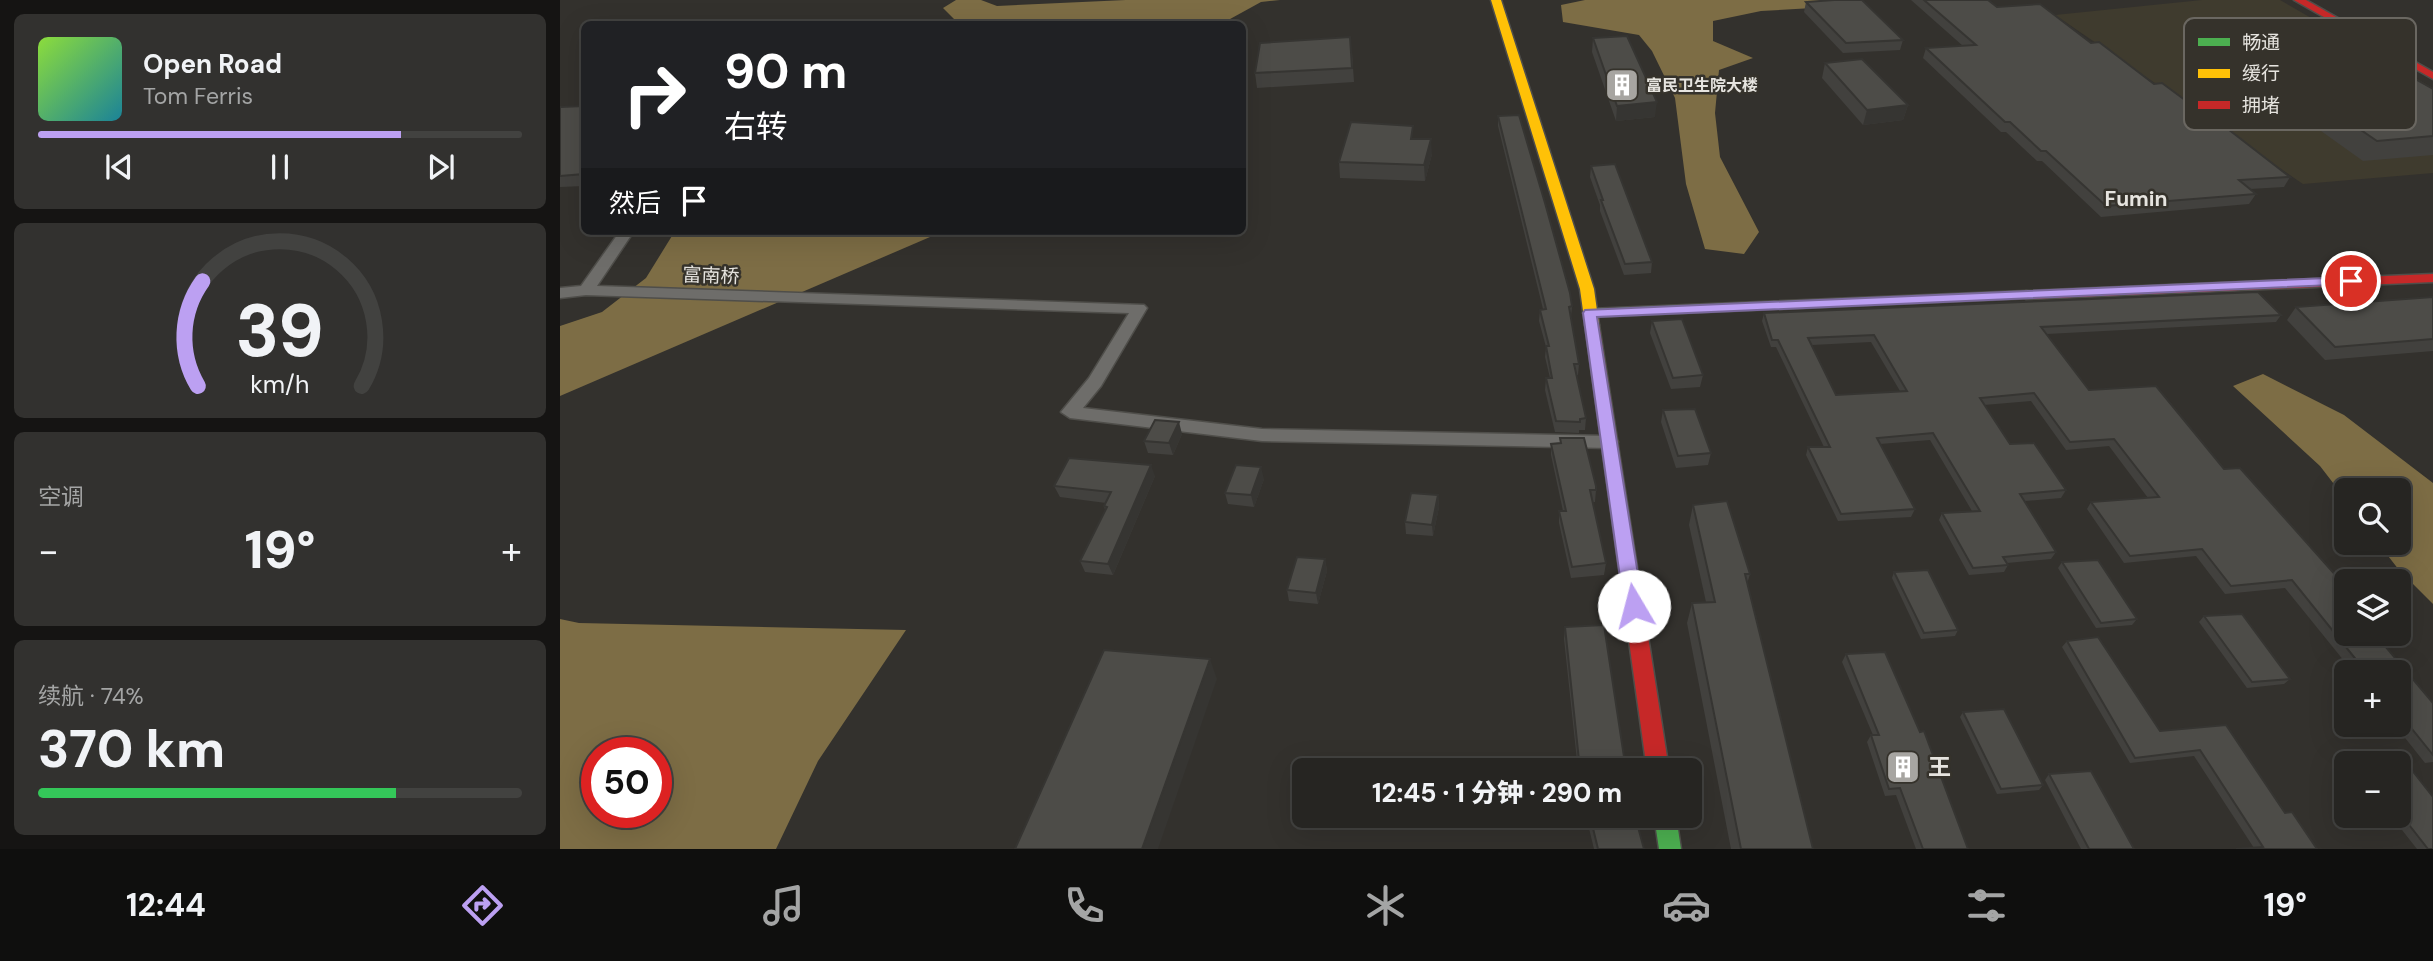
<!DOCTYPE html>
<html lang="zh">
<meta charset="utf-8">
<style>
:root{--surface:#262522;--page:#32312f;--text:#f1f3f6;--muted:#a4a5a5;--line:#424240;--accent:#bca0f2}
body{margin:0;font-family:"DM Sans","Noto Sans SC",sans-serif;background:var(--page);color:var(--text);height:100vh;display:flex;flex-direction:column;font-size:26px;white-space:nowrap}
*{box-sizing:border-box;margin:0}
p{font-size:23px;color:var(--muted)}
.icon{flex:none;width:38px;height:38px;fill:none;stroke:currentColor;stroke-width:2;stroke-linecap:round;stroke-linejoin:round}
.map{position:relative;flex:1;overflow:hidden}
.side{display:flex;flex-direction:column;gap:14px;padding:14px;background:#151413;width:560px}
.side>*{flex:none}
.top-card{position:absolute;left:21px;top:21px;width:665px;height:214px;border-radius:10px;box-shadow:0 7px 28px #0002,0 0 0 2px var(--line);background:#202124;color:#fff;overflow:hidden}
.tools{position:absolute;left:1774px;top:478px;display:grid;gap:14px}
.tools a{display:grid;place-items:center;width:77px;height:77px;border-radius:10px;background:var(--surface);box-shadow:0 7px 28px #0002,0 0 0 2px var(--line);font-size:35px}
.speed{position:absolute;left:21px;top:737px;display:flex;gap:14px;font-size:35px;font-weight:700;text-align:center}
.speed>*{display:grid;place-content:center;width:91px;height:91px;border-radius:50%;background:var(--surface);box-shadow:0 7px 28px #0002,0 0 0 2px var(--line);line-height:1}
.speed .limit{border:10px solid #d22;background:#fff;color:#111}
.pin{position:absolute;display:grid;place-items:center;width:60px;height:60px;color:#fff;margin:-30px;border:4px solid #fff;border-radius:50%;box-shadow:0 2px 7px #0007}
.me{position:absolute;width:77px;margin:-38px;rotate:352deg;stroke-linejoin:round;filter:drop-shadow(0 0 5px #0008)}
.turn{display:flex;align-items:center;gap:24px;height:147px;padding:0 28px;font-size:32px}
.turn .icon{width:91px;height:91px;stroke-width:2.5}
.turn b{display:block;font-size:49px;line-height:60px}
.then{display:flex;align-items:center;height:66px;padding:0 28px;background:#0003;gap:14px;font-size:26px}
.big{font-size:52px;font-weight:800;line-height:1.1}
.side .card{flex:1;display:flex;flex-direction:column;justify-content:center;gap:10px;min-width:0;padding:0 24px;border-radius:10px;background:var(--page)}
.side .dial{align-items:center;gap:0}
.dial svg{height:182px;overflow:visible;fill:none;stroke:var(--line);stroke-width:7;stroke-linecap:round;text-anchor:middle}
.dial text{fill:var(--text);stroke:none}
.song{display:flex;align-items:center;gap:21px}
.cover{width:84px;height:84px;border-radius:10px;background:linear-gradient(135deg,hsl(90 70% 55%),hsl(190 70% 35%))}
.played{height:7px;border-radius:4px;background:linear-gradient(90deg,var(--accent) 75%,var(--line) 75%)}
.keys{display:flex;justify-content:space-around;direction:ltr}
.heat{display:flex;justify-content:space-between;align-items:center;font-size:38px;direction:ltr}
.charge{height:10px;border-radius:5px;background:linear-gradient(90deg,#34c759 74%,var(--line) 0)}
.trip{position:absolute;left:732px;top:758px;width:410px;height:70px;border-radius:10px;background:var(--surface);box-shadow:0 7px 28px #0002,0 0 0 2px var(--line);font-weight:800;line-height:70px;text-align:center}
.dock{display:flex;height:112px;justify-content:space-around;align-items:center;background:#0f0f0e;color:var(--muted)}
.dock .icon{width:49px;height:49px}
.dock .current{color:var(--accent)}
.dock b{font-size:32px;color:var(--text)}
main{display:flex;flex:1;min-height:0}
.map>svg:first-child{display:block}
.built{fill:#3f3b2e}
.water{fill:#7d6d45;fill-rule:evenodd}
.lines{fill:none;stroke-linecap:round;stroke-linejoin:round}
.lane-casing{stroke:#4f4e4a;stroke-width:3}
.fast-casing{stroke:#4f4e4a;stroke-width:3}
.slow-casing{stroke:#4f4e4a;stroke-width:3}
.jam-casing{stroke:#4f4e4a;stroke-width:3}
.lane{fill:#6e6d6a;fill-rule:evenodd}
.fast{fill:#4caf50;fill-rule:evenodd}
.slow{fill:#ffc107;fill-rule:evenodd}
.jam{fill:#c62828;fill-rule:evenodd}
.wall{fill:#42413e;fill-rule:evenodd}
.shaded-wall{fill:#363532}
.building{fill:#4d4c48;stroke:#363532;stroke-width:2;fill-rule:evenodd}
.route{fill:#bca0f2;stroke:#7a689d;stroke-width:2}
.labels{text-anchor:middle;stroke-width:5;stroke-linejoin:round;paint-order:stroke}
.far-poi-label{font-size:16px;font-weight:bold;fill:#e6e4df;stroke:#35322b;text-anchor:start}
.street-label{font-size:19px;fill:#e6e4df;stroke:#35322b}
.far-district-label{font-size:21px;font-weight:bold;fill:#e6e4df;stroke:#35322b}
.near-poi-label{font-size:23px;font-weight:bold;fill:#e6e4df;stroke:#35322b;text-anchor:start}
.key{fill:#35322b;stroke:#6a6761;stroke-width:2}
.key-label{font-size:19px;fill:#e6e4df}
</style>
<main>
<section class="side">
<div class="card">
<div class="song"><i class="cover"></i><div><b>Open Road</b><p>Tom Ferris</p></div></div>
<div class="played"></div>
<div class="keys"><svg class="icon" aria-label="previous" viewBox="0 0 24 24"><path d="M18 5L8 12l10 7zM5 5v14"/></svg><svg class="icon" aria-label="pause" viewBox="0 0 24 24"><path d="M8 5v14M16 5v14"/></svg><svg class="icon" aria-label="next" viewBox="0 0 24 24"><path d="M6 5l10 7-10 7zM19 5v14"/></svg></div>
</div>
<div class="card dial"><svg viewBox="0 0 100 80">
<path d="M14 69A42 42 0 1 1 86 69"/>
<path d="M14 69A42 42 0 0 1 16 23" stroke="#bca0f2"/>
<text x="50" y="56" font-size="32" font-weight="700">39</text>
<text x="50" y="72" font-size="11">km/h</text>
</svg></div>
<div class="card"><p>空调</p>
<div class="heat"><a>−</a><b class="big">19°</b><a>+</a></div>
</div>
<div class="card"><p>续航 · 74%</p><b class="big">370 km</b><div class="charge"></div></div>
</section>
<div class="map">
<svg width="1873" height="849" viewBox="0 0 1873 849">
<rect width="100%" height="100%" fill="#33312d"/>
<!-- built -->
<polygon class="built" points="1642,0 1720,0 1873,88 1873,173 1743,184 1495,15"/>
<!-- water -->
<g class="water">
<polygon points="396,0 421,0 437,6 566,0 720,0 701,2 661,24 399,24 383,8"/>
<polygon points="1025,0 1267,0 1253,8 1201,11 1153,21 1153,41 1193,58 1159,70 1155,113 1160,157 1199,232 1184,254 1145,249 1126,184 1115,98 1092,51 1079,35 1003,22 1001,5"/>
<polygon points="115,231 384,231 0,396 0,326 42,312 86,278"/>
<polygon points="1703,374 1784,415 1873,483 1873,604 1839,570 1818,543 1839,542 1839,490 1787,490 1787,501 1760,466 1673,386"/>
<path d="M0,619L19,623L346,630L258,761L216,849H0ZM96,752V812H37V752Z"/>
</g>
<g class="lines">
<!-- lane casing -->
<g class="lane-casing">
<polygon id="lane" points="60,231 74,231 37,286 584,305 587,308 541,386 523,408 702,429 1049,436 1055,437 1058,442 1055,447 1049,448 702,441 510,418 501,412 529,378 569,313 26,295 0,298 0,288 21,286"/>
</g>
<!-- fast casing -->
<g class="fast-casing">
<g id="fast">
<polygon points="1466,291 1471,292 1473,295 1471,298 1030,317 1023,313 1030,309"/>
<polygon points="1094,816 1116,816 1121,849 1099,849"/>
</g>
</g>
<!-- slow casing -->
<g class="slow-casing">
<polygon id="slow" points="931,0 941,0 1034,289 1039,325 1037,328 1032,330 1025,325 1020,289"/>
</g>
<!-- jam casing -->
<g class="jam-casing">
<g id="jam">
<polygon points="1734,0 1746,0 1873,72 1873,79"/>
<polygon points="1873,274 1873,282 1466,299 1459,295 1466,291"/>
<polygon points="1032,320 1039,325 1109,770 1087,770 1025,325"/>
</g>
</g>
<!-- lane -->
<use href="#lane" class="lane"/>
<!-- fast -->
<use href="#fast" class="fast"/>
<!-- slow -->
<use href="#slow" class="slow"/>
<!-- jam -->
<use href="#jam" class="jam"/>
</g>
<!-- wall -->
<g class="wall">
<polygon points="1351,0 1428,0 1437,7 1531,43 1660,126 1730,177 1724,187 1690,189 1696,194 1689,204 1541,217 1482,161 1477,161 1446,132 1441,132 1363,58 1366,48 1403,46"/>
<polygon points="1246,2 1343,40 1340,50 1283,53 1244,12"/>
<polygon points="1033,38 1095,117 1056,121 1032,52"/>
<polygon points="792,52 794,82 697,88 695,73"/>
<polygon points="1265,63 1348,105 1343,120 1303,125 1262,78"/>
<polygon points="1719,74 1873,89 1873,155 1803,161 1708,93"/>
<polygon points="24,106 24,186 0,187 0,107"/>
<polygon points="938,116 1012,306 1011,317 1019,364 1018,375 1017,375 1026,418 1025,430 1019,430 1019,433 995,432 985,390 986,378 990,378 985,357 986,347 979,321 980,310 983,309 938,126"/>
<polygon points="854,139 872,154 865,181 780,178 779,162"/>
<polygon points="1031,166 1092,262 1091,273 1064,275 1040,211 1040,205 1030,177"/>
<polygon points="1873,297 1873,351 1765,360 1727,320 1736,307"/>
<path d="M1204,313L1721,315L1716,322L1487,334L1529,390L1664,469L1787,588V594L1784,596L1873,703V762L1865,763L1834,724H1839V672H1793L1725,588L1665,594L1636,556L1564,563L1527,509L1531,502L1588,498L1549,446L1506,450L1471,401L1424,405L1450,444L1506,490L1501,498L1465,501L1496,552L1491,559L1447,563L1448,565L1444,572L1409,575L1379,520L1382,513L1412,511L1370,440L1320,444L1355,509L1351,517L1278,521L1246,455L1248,447H1264L1216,347H1211L1202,321ZM1311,342L1340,391L1276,395L1252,345Z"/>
<polygon points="1092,321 1143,375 1140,387 1111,389 1090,333"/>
<polygon points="1103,410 1151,453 1148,465 1116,468 1101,422"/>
<polygon points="622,434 613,455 588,453 584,441"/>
<polygon points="1000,438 1036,490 1035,502 1033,502 1046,563 1044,575 1011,578 999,523 999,511 1003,511 991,455 991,444 1000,443"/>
<polygon points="595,476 553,575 525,572 520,561 545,510 544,506 546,503 500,497 494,486"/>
<polygon points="704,479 694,507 668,504 665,493"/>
<polygon points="878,495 879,507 873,536 846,534 845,522"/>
<polygon points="1133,505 1190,574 1187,584 1253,849 1171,849 1127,623 1132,603 1146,602 1129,525"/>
<polygon points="765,559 767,571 758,604 729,601 727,590"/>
<polygon points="1502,562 1577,619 1572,625 1536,628 1498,568"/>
<polygon points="1334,572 1398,630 1395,636 1361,639 1332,578"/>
<polygon points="1644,616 1730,679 1724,684 1687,688 1639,622"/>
<polygon points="1005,627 1066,770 1018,770 1004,639"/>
<polygon points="1507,641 1600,731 1666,725 1725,813 1757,849 1694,848 1634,756 1570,763 1502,647"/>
<polygon points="1286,654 1408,849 1356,849 1336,795 1325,796 1307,742 1311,735 1313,735 1282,662"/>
<polygon points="1403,712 1483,785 1479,790 1437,794 1400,717"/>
<polygon points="1839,770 1873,849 1857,849 1831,816 1839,816"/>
<polygon points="1489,774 1574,849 1521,849 1485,780"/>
<polygon points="1026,816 1075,816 1084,849 1034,849"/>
</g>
<!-- shaded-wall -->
<g class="shaded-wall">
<polygon points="1097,102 1095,117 1056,121 1057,106"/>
<polygon points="1348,105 1343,120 1303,125 1307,110"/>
<polygon points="871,139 872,154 865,181 864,165"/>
<polygon points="619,422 622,434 613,455 609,443"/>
<polygon points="591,465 595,476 553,575 548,564"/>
<polygon points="701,467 704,479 694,507 691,495"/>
<polygon points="878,495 879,507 873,536 872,525"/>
<polygon points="765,559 767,571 758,604 756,593"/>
<polygon points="650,659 657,679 598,849 582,849"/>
</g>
<!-- building -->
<g class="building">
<polygon points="1274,0 1302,0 1343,40 1286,43 1246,2"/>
<polygon points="1364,0 1428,0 1437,7 1480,4 1531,43 1539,42 1594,84 1602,83 1660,126 1664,126 1730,177 1679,180 1696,194 1546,206 1486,151 1481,151 1450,122 1445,122 1366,48 1416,45"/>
<polygon points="1067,36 1097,102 1057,106 1033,38"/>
<polygon points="790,37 792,68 695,73 700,43"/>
<polygon points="1302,59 1348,105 1307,110 1265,63"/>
<polygon points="1839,70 1873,89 1873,136 1817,141 1719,74"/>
<polygon points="24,106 24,174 0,176 0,107"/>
<polygon points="959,115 985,203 1010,293 1012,306 1009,307 1019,364 1014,364 1026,418 1020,419 1020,422 996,421 986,378 992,378 986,346 989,346 980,310 986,309 938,116"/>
<polygon points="791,122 853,126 851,139 871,139 864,165 779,162"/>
<polygon points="1055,164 1092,262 1065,264 1041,200 1043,200 1031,166"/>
<path d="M1698,292L1721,315L1481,327L1529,390L1596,386L1664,469L1680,468L1787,588V592H1781L1787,599V634H1815L1873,703V755L1839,713V672H1806L1732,580L1671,586L1642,549L1570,556L1531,502L1599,497L1554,439L1510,442L1474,393L1420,398L1450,444L1474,443L1506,490L1460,494L1496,552L1443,557L1448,565L1413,568L1382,513L1420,511L1373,433L1317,438L1355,509L1281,514L1248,447H1270L1218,340H1212L1204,313ZM1314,335L1347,391L1276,395L1248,338Z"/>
<polygon points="1873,297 1873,339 1775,347 1736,307"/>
<polygon points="1122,319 1143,375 1113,378 1092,321"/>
<polygon points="1135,409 1151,453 1118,456 1103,410"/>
<polygon points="595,420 619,422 609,443 584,441"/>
<polygon points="1000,438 1024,438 1036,486 1036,490 1030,490 1046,563 1012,567 999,511 1006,511 991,444 1001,443"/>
<polygon points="509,458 591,465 548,564 520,561 547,507 544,506 551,492 494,486"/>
<polygon points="676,465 701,467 691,495 665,493"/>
<polygon points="851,493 878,495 872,525 845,522"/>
<polygon points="1167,501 1190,574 1185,574 1253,849 1181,849 1132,603 1155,602 1133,505"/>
<polygon points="737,557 765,559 756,593 727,590"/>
<polygon points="1538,560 1577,619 1541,623 1502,562"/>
<polygon points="1368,570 1398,630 1364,633 1334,572"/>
<polygon points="1682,614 1730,679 1692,682 1644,616"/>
<polygon points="1044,625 1066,770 1020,770 1005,627"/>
<polygon points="1538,637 1600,731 1666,725 1725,813 1732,812 1757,849 1676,849 1703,847 1640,750 1575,758 1507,641"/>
<polygon points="544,650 650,659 582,849 455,849"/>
<polygon points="1325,652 1360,732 1364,731 1408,849 1363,849 1340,788 1329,789 1311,735 1319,735 1286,654"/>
<polygon points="1444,709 1483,785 1441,789 1403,712"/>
<polygon points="1851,769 1873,797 1873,849 1868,849 1839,812 1839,770"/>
<polygon points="1531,771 1574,849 1529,849 1489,774"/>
<polygon points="1030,816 1075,816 1084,849 1038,849"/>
</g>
<!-- route -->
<polygon class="route" points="1791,277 1798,281 1796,284 1037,317 1083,606 1080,612 1074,614 1067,612 1064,606 1023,313 1025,310"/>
<!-- icons -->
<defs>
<g id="building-square" transform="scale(1.75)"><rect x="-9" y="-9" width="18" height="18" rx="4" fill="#a7a5a1" stroke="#35322b"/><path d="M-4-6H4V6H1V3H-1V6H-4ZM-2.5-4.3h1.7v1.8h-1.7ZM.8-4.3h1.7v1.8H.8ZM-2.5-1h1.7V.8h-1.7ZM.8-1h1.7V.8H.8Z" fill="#fff"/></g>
</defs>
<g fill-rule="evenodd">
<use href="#building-square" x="1062" y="85"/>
<use href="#building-square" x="1343" y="767"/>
</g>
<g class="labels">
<!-- far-poi labels -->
<g class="far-poi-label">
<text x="1086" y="91">富民卫生院大楼</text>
</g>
<!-- street labels -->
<g class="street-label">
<text transform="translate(151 275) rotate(2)" y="7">富南桥</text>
</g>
<!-- far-district labels -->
<g class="far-district-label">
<text x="1576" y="206">Fumin</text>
</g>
<!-- near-poi labels -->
<g class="near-poi-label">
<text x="1368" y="775">王</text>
</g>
</g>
<!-- legend -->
<rect x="1624" y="18" width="232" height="112" rx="10" class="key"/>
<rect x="1638" y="38" width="32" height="8" fill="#4caf50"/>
<rect x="1638" y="69" width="32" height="9" fill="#ffc107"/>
<rect x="1638" y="101" width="32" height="8" fill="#c62828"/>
<g class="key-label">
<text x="1682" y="49">畅通</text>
<text x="1682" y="80">缓行</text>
<text x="1682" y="112">拥堵</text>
</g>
</svg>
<div class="tools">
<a><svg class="icon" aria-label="search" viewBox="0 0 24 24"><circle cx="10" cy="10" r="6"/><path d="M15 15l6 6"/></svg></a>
<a><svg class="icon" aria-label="layers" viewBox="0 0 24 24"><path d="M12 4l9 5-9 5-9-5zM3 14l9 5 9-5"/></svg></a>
<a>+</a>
<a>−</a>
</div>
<div class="speed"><div class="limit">50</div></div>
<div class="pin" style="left:1791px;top:281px;background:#d93025"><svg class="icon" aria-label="arrive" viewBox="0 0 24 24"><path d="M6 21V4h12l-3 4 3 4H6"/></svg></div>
<svg class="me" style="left:1074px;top:606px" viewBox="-20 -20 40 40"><circle r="19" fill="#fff"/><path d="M0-13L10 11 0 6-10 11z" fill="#bca0f2"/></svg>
<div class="trip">12:45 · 1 分钟 · 290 m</div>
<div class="top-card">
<div class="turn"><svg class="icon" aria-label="right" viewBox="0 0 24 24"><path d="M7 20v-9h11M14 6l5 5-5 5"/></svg><div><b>90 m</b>右转</div></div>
<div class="then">然后<svg class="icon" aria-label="arrive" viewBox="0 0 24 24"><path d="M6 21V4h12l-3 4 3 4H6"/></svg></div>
</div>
</div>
</main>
<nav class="dock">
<b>12:44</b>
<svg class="icon current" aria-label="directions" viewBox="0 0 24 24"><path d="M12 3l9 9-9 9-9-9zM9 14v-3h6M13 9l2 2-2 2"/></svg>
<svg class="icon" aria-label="music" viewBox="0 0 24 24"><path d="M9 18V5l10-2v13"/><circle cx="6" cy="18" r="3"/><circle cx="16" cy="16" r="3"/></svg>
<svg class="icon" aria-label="phone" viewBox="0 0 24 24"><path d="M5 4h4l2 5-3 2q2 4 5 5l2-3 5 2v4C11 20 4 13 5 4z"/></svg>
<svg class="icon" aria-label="climate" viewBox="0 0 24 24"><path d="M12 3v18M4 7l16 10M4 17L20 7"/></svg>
<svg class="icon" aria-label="car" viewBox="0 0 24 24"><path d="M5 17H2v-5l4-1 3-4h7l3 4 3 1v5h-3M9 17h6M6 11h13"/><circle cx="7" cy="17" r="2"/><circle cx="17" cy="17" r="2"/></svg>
<svg class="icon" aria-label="filters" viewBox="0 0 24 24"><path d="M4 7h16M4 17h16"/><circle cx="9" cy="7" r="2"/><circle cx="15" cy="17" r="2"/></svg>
<b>19°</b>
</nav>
